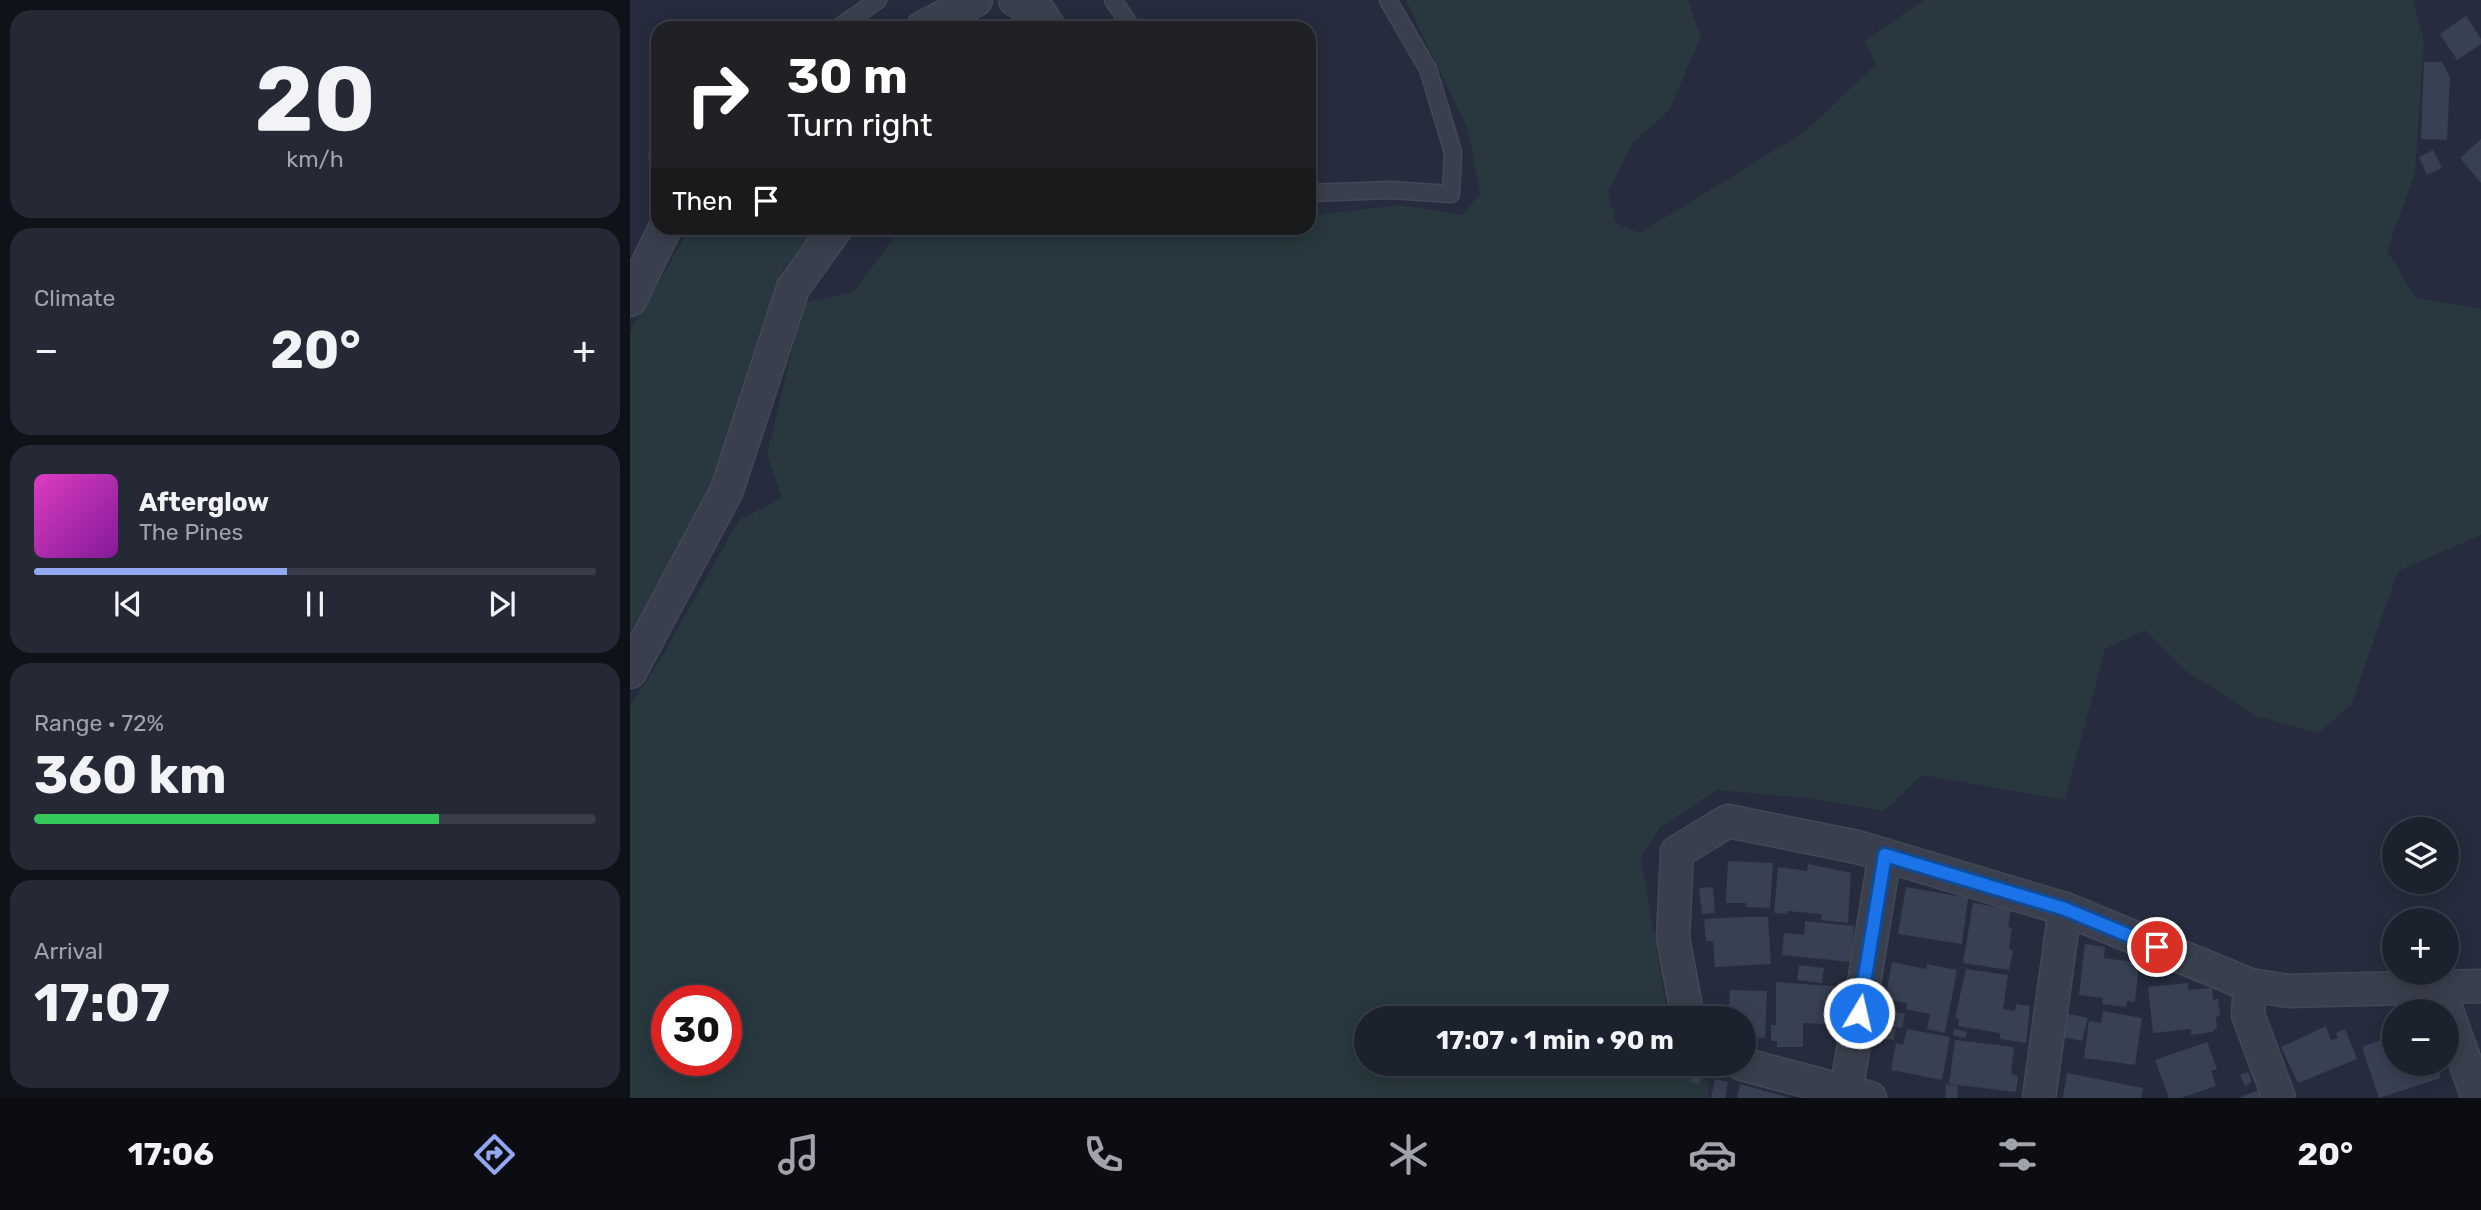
<!DOCTYPE html>
<meta charset="utf-8">
<style>
:root{--surface:#1c212e;--page:#252936;--text:#f1f3f6;--muted:#a0a3aa;--line:#3a3e4a;--accent:#92a8f1}
body{margin:0;font-family:Rubik,sans-serif;background:var(--page);color:var(--text);height:100vh;display:flex;flex-direction:column;font-size:26px;white-space:nowrap}
*{box-sizing:border-box;margin:0}
p{font-size:23px;color:var(--muted)}
.icon{flex:none;width:38px;height:38px;fill:none;stroke:currentColor;stroke-width:2;stroke-linecap:round;stroke-linejoin:round}
.map{position:relative;flex:1;overflow:hidden}
.details{display:flex;flex-direction:column;gap:10px;padding:10px;background:#0f1219;width:630px}
.details>*{flex:none}
.guide{position:absolute;left:21px;top:21px;width:665px;height:214px;border-radius:21px;box-shadow:0 4px 18px #0003,0 0 0 2px var(--line);background:#202124;color:#fff;overflow:hidden}
.controls{position:absolute;left:1752px;top:817px;display:grid;gap:14px}
.controls a{display:grid;place-items:center;width:77px;height:77px;border-radius:50%;background:var(--surface);box-shadow:0 4px 18px #0003,0 0 0 2px var(--line);font-size:35px}
.speed{position:absolute;left:21px;top:985px;display:flex;gap:14px;font-size:35px;font-weight:700;text-align:center}
.speed>*{display:grid;place-content:center;width:91px;height:91px;border-radius:50%;background:var(--surface);box-shadow:0 4px 18px #0003,0 0 0 2px var(--line);line-height:1}
.speed .limit{border:10px solid #d22;background:#fff;color:#111}
.pin{position:absolute;display:grid;place-items:center;width:60px;height:60px;color:#fff;margin:-30px;border:4px solid #fff;border-radius:50%;box-shadow:0 2px 7px #0007}
.me{position:absolute;width:77px;margin:-38px;rotate:9deg;stroke-linejoin:round;filter:drop-shadow(0 0 5px #0008)}
.turn{display:flex;align-items:center;gap:24px;height:147px;padding:0 21px;font-size:32px}
.turn .icon{width:91px;height:91px;stroke-width:2.5}
.turn b{display:block;font-size:49px;line-height:60px}
.then{display:flex;align-items:center;height:66px;padding:0 21px;background:#0003;gap:14px;font-size:26px}
.big{font-size:52px;font-weight:700;line-height:1.1}
.details .card{flex:1;display:flex;flex-direction:column;justify-content:center;gap:10px;min-width:0;padding:0 24px;border-radius:21px;background:var(--page)}
.details .dial{align-items:center;gap:0}
.dial b{font-size:91px;line-height:1}
.song{display:flex;align-items:center;gap:21px}
.cover{width:84px;height:84px;border-radius:10px;background:linear-gradient(135deg,hsl(310 70% 55%),hsl(290 70% 35%))}
.played{height:7px;border-radius:4px;background:linear-gradient(90deg,var(--accent) 45%,var(--line) 45%)}
.keys{display:flex;justify-content:space-around;direction:ltr}
.heat{display:flex;justify-content:space-between;align-items:center;font-size:38px;direction:ltr}
.charge{height:10px;border-radius:5px;background:linear-gradient(90deg,#34c759 72%,var(--line) 0)}
.trip{position:absolute;left:724px;top:1006px;width:402px;height:70px;border-radius:35px;background:var(--surface);box-shadow:0 4px 18px #0003,0 0 0 2px var(--line);font-weight:700;line-height:70px;text-align:center}
.tab-bar{display:flex;height:112px;justify-content:space-around;align-items:center;background:#0b0d12;color:var(--muted)}
.tab-bar .icon{width:49px;height:49px}
.tab-bar .current{color:var(--accent)}
.tab-bar b{font-size:32px;color:var(--text)}
main{display:flex;flex:1;min-height:0}
.map>svg:first-child{display:block}
.green{fill:#28383e;fill-rule:evenodd}
.building{fill:#384053}
.lines{fill:none;stroke-linecap:round;stroke-linejoin:round}
.lane-casing{stroke:#434856;stroke-width:19}
.street-casing{stroke:#434856;stroke-width:35}
.lane{stroke:#3a3f4d;stroke-width:16}
.street{stroke:#3a3f4d;stroke-width:32}
.route-casing{stroke:#114b97;stroke-width:18}
.route{stroke:#1a73e8;stroke-width:12}
</style>
<main>
<section class="details">
<div class="card dial"><b>20</b><p>km/h</p></div>
<div class="card"><p>Climate</p>
<div class="heat"><a>−</a><b class="big">20°</b><a>+</a></div>
</div>
<div class="card">
<div class="song"><i class="cover"></i><div><b>Afterglow</b><p>The Pines</p></div></div>
<div class="played"></div>
<div class="keys"><svg class="icon" aria-label="previous" viewBox="0 0 24 24"><path d="M18 5L8 12l10 7zM5 5v14"/></svg><svg class="icon" aria-label="pause" viewBox="0 0 24 24"><path d="M8 5v14M16 5v14"/></svg><svg class="icon" aria-label="next" viewBox="0 0 24 24"><path d="M6 5l10 7-10 7zM19 5v14"/></svg></div>
</div>
<div class="card"><p>Range · 72%</p><b class="big">360 km</b><div class="charge"></div></div>
<div class="card"><p>Arrival</p><b class="big">17:07</b></div>
</section>
<div class="map">
<svg width="1851" height="1098" viewBox="0 0 1851 1098">
<rect width="100%" height="100%" fill="#262c3d"/>
<!-- green -->
<g class="green">
<path d="M776,0H1058L1071,37L1039,110L1002,143L978,192L986,223L1010,233L1174,132L1246,64L1235,40L1294,0H1783L1794,42L1785,173L1757,251L1786,298L1851,309V535L1768,571L1721,705L1689,733L1626,716L1556,671L1515,630L1475,649L1435,800L1292,775L1254,811L1175,798L1087,790L1030,828L1011,857L1038,1018H737V1064H1056L1078,1082V1098H0V707L31,658L109,520L152,498L137,455L173,303L223,292L272,228H679V216L769,205L833,215L850,193L838,130ZM37,1001H96V1060H37Z"/>
<polygon points="60,228 187,228 153,269 84,486 0,647 0,332"/>
</g>
<!-- building -->
<g class="building">
<polygon points="1836,16 1851,39 1851,44 1827,60 1810,34"/>
<polygon points="1794,62 1812,62 1820,77 1817,140 1791,139"/>
<polygon points="1851,139 1851,183 1830,158"/>
<polygon points="1803,150 1812,168 1797,175 1789,157"/>
<polygon points="1098,861 1143,863 1140,908 1116,907 1116,903 1096,903"/>
<polygon points="1178,864 1221,873 1218,923 1191,920 1192,914 1157,911 1157,914 1144,913 1148,867 1177,871"/>
<polygon points="1083,887 1085,913 1072,914 1069,888"/>
<polygon points="1276,887 1338,898 1332,944 1268,934"/>
<polygon points="1343,903 1381,909 1378,927 1382,928 1379,949 1383,950 1379,970 1333,963"/>
<polygon points="1112,917 1138,917 1141,964 1085,967 1083,941 1076,941 1074,919"/>
<polygon points="1175,921 1224,926 1221,962 1152,955 1154,933 1174,935"/>
<polygon points="1455,944 1475,947 1474,958 1509,963 1505,1002 1497,1001 1496,1007 1472,1004 1473,998 1449,995"/>
<polygon points="1262,962 1296,969 1297,964 1327,970 1315,1033 1297,1029 1300,1014 1276,1009 1277,1003 1255,999"/>
<polygon points="1169,965 1194,968 1192,983 1167,980"/>
<polygon points="1336,969 1378,975 1373,1009 1385,1011 1386,1004 1400,1006 1396,1043 1370,1039 1370,1033 1328,1026 1329,1019 1325,1018"/>
<polygon points="1146,982 1216,987 1213,1018 1196,1017 1196,1024 1173,1023 1173,1047 1147,1047 1147,1041 1141,1041 1141,1025 1146,1025"/>
<polygon points="1558,983 1558,990 1582,988 1583,1000 1588,999 1590,1016 1586,1017 1587,1029 1583,1029 1583,1032 1561,1035 1561,1029 1523,1033 1518,987"/>
<polygon points="1100,990 1137,991 1135,1038 1115,1037 1115,1018 1099,1018"/>
<polygon points="1250,1009 1275,1014 1272,1028 1247,1024"/>
<polygon points="1473,1011 1512,1018 1505,1065 1454,1058 1459,1021 1471,1023"/>
<polygon points="1435,1013 1458,1018 1452,1041 1432,1037"/>
<polygon points="1247,1026 1266,1029 1264,1040 1245,1037"/>
<polygon points="1696,1026 1701,1040 1708,1038 1706,1033 1715,1029 1727,1059 1668,1083 1651,1047"/>
<polygon points="1277,1029 1320,1037 1312,1080 1261,1070 1266,1043 1273,1045"/>
<polygon points="1324,1029 1337,1032 1335,1038 1323,1035"/>
<polygon points="1764,1035 1764,1064 1806,1064 1811,1078 1749,1098 1732,1047"/>
<polygon points="1325,1040 1384,1047 1381,1074 1388,1076 1386,1092 1319,1084"/>
<polygon points="1577,1042 1587,1069 1581,1071 1586,1086 1551,1098 1539,1098 1525,1060"/>
<polygon points="1063,1070 1073,1074 1069,1085 1060,1082"/>
<polygon points="1618,1072 1622,1082 1615,1086 1610,1075"/>
<polygon points="1437,1073 1513,1088 1511,1098 1433,1098"/>
<polygon points="1085,1079 1098,1082 1095,1098 1081,1098"/>
<polygon points="1110,1084 1157,1097 1157,1098 1107,1098"/>
<polygon points="1316,1084 1328,1086 1327,1098 1315,1098"/>
<polygon points="1628,1090 1631,1098 1608,1098"/>
</g>
<g class="lines">
<!-- lane casing -->
<g class="lane-casing">
<g id="lane">
<polyline points="483,0 502,28"/>
<polyline points="208,28 248,0"/>
<polyline points="28,152 28,158"/>
<polyline points="679,193 761,190 821,194 823,152 798,69 758,0"/>
</g>
</g>
<!-- street casing -->
<g class="street-casing">
<g id="street">
<polyline points="385,0 410,13 419,28"/>
<polyline points="292,28 346,0"/>
<polyline points="0,300 35,228"/>
<polyline points="0,672 97,490 163,288 206,228"/>
<polyline points="1620,985 1618,1015 1649,1098"/>
<polyline points="1808,986 1848,1098"/>
<polyline points="1058,1018 1043,938 1047,852 1098,821 1227,847 1435,909 1620,985 1659,991 1851,986"/>
<polyline points="1112,1064 1240,1098"/>
<polyline points="1216,1092 1255,855"/>
<polyline points="1409,1098 1435,909"/>
</g>
</g>
<!-- lane -->
<use href="#lane" class="lane"/>
<!-- street -->
<use href="#street" class="street"/>
</g>
<g class="lines">
<!-- route casing -->
<g class="route-casing">
<polyline id="route" points="1229,1013 1255,855 1435,909 1527,947"/>
</g>
<!-- route -->
<use href="#route" class="route"/>
</g>
</svg>
<div class="controls">
<a><svg class="icon" aria-label="layers" viewBox="0 0 24 24"><path d="M12 4l9 5-9 5-9-5zM3 14l9 5 9-5"/></svg></a>
<a>+</a>
<a>−</a>
</div>
<div class="speed"><div class="limit">30</div></div>
<div class="pin" style="left:1527px;top:947px;background:#d93025"><svg class="icon" aria-label="arrive" viewBox="0 0 24 24"><path d="M6 21V4h12l-3 4 3 4H6"/></svg></div>
<svg class="me" style="left:1229px;top:1013px" viewBox="-20 -20 40 40"><circle r="17" fill="#1a73e8" stroke="#fff" stroke-width="3"/><path d="M0-11L8 9 0 5-8 9z" fill="#fff"/></svg>
<div class="trip">17:07 · 1 min · 90 m</div>
<div class="guide">
<div class="turn"><svg class="icon" aria-label="right" viewBox="0 0 24 24"><path d="M7 20v-9h11M14 6l5 5-5 5"/></svg><div><b>30 m</b>Turn right</div></div>
<div class="then">Then<svg class="icon" aria-label="arrive" viewBox="0 0 24 24"><path d="M6 21V4h12l-3 4 3 4H6"/></svg></div>
</div>
</div>
</main>
<nav class="tab-bar">
<b>17:06</b>
<svg class="icon current" aria-label="directions" viewBox="0 0 24 24"><path d="M12 3l9 9-9 9-9-9zM9 14v-3h6M13 9l2 2-2 2"/></svg>
<svg class="icon" aria-label="music" viewBox="0 0 24 24"><path d="M9 18V5l10-2v13"/><circle cx="6" cy="18" r="3"/><circle cx="16" cy="16" r="3"/></svg>
<svg class="icon" aria-label="phone" viewBox="0 0 24 24"><path d="M5 4h4l2 5-3 2q2 4 5 5l2-3 5 2v4C11 20 4 13 5 4z"/></svg>
<svg class="icon" aria-label="climate" viewBox="0 0 24 24"><path d="M12 3v18M4 7l16 10M4 17L20 7"/></svg>
<svg class="icon" aria-label="car" viewBox="0 0 24 24"><path d="M5 17H2v-5l4-1 3-4h7l3 4 3 1v5h-3M9 17h6M6 11h13"/><circle cx="7" cy="17" r="2"/><circle cx="17" cy="17" r="2"/></svg>
<svg class="icon" aria-label="filters" viewBox="0 0 24 24"><path d="M4 7h16M4 17h16"/><circle cx="9" cy="7" r="2"/><circle cx="15" cy="17" r="2"/></svg>
<b>20°</b>
</nav>
